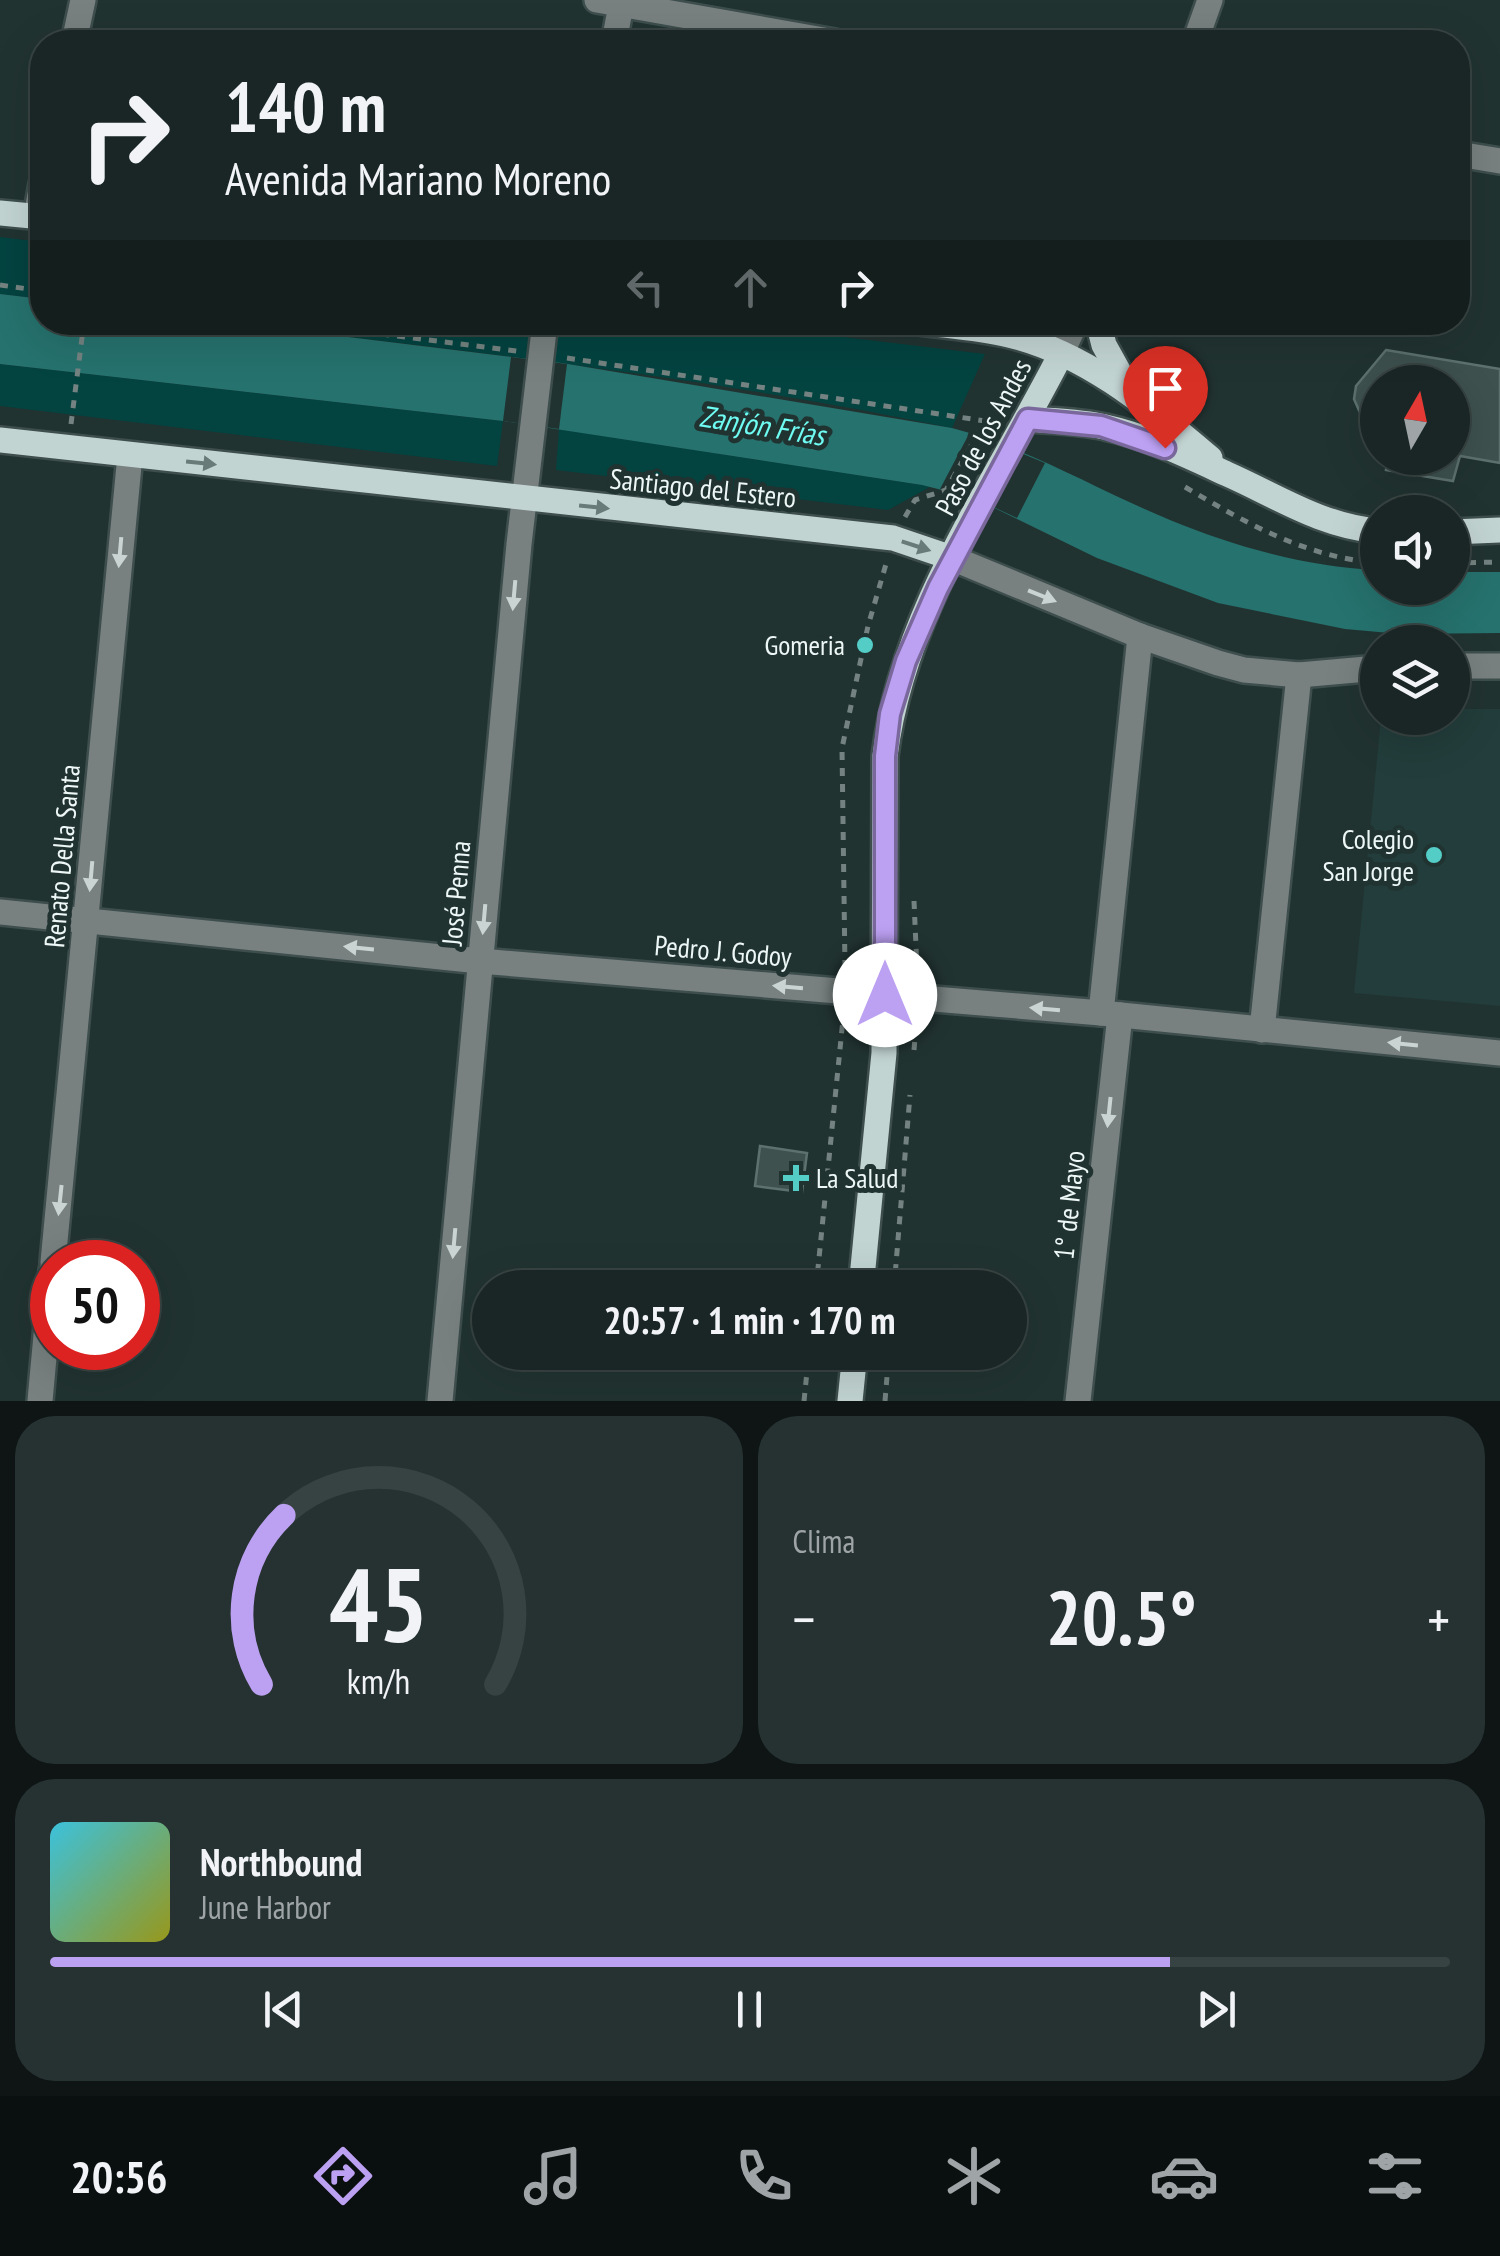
<!DOCTYPE html>
<html lang="es">
<meta charset="utf-8">
<style>
:root{--surface:#192625;--page:#263232;--text:#f1f3f6;--muted:#9fa5a7;--line:#374342;--accent:#bca0f2}
body{margin:0;font-family:"PT Sans Narrow",sans-serif;background:var(--page);color:var(--text);height:100vh;display:flex;flex-direction:column;font-size:38px;white-space:nowrap}
*{box-sizing:border-box;margin:0}
p{font-size:32px;color:var(--muted)}
.icon{flex:none;width:55px;height:55px;fill:none;stroke:currentColor;stroke-width:2;stroke-linecap:round;stroke-linejoin:round}
.map{position:relative;height:1401px;overflow:hidden}
.side{display:flex;flex-direction:column;gap:15px;padding:15px;background:#0e1514;flex:1}
.side>*{flex:none}
.hud{position:absolute;left:30px;top:30px;width:1440px;height:305px;border-radius:40px;box-shadow:0 10px 40px #0002,0 0 0 2px var(--line);background:#192625;color:var(--text);overflow:hidden}
.needle{width:65px;rotate:9deg}
.fabs{position:absolute;left:1360px;top:365px;display:grid;gap:20px}
.fabs a{display:grid;place-items:center;width:110px;height:110px;border-radius:50%;background:var(--surface);box-shadow:0 10px 40px #0002,0 0 0 2px var(--line);font-size:50px}
.speed{position:absolute;left:30px;top:1240px;display:flex;gap:20px;font-size:50px;font-weight:700;text-align:center}
.speed>*{display:grid;place-content:center;width:130px;height:130px;border-radius:50%;background:var(--surface);box-shadow:0 10px 40px #0002,0 0 0 2px var(--line);line-height:1}
.speed .limit{border:15px solid #d22;background:#fff;color:#111}
.pin{position:absolute;display:grid;place-items:center;width:85px;height:85px;color:#fff;margin:-102px -42px;border-radius:50% 50% 50% 0;rotate:-45deg;box-shadow:0 0 10px #0007}
.pin .icon{rotate:45deg}
.me{position:absolute;width:110px;margin:-55px;rotate:0deg;stroke-linejoin:round;filter:drop-shadow(0 0 8px #0008)}
.turn{display:flex;align-items:center;gap:35px;height:210px;padding:0 30px;font-size:45px}
.turn .icon{width:130px;height:130px;stroke-width:2.5}
.turn b{display:block;font-size:70px;line-height:85px}
.lanes{display:flex;align-items:center;height:95px;padding:0 30px;background:#0003;justify-content:center;gap:50px;direction:ltr}
.lanes .off{opacity:.35}
.big{font-size:75px;font-weight:700;line-height:1.1}
.side .widget{flex:1;display:flex;flex-direction:column;justify-content:center;gap:15px;min-width:0;padding:0 35px;border-radius:40px;background:var(--page)}
.side .dial{align-items:center;gap:0}
.dial svg{height:260px;overflow:visible;fill:none;stroke:var(--line);stroke-width:7;stroke-linecap:round;text-anchor:middle}
.dial text{fill:var(--text);stroke:none}
.song{display:flex;align-items:center;gap:30px}
.cover{width:120px;height:120px;border-radius:15px;background:linear-gradient(135deg,hsl(190 70% 55%),hsl(60 70% 35%))}
.played{height:10px;border-radius:5px;background:linear-gradient(90deg,var(--accent) 80%,var(--line) 80%)}
.keys{display:flex;justify-content:space-around;direction:ltr}
.heat{display:flex;justify-content:space-between;align-items:center;font-size:55px;direction:ltr}
.side .tiles{flex:1;display:grid;gap:15px;grid-template-columns:1fr 1fr}
.widget:last-child{grid-column:span 2}
.trip{position:absolute;left:472px;top:1270px;width:555px;height:100px;border-radius:50px;background:var(--surface);box-shadow:0 10px 40px #0002,0 0 0 2px var(--line);font-weight:700;line-height:100px;text-align:center}
.dock{display:flex;height:160px;justify-content:space-around;align-items:center;background:#0a0f0f;color:var(--muted)}
.dock .icon{width:70px;height:70px}
.dock .current{color:var(--accent)}
.dock b{font-size:45px;color:var(--text)}
.map>svg:first-child{display:block}
.built{fill:#223d3b}
.green{fill:#034340}
.water{fill:#26726e}
.pier{fill:#213331}
.building{fill:#3e514f;stroke:#5d716f;stroke-width:2.5}
.lines{fill:none;stroke-linecap:round;stroke-linejoin:round}
.minor-casing{stroke:#3d4e4d;stroke-width:30}
.major-casing{stroke:#3d4e4d;stroke-width:30}
.path{stroke:#748381;stroke-width:5;stroke-dasharray:8 8;stroke-linecap:butt}
.minor{stroke:#788180;stroke-width:25}
.major{stroke:#c2d4d2;stroke-width:25}
.oneway{fill:#697b79}
.oneway2{fill:#c9d4d3}
.route-casing{stroke:#7a689d;stroke-width:25}
.route{stroke:#bca0f2;stroke-width:18}
.poi-dot{fill:#54cdc7;stroke:#213331;stroke-width:4}
.labels{text-anchor:middle;stroke-width:10;stroke-linejoin:round;paint-order:stroke}
.street-label{font-size:28px;fill:#ecf7f6;stroke:#213331}
.poi-label{font-size:28px;fill:#ecf7f6;stroke:#213331;text-anchor:end}
.water-label{font-size:30px;font-style:italic;fill:#6ffcf3;stroke:#213331}
</style>
<div class="map">
<svg width="1500" height="1401" viewBox="0 0 1500 1401">
<rect width="100%" height="100%" fill="#213331"/>
<!-- built -->
<polygon class="built" points="1453,709 1500,709 1500,1006 1354,993 1381,718 1452,718"/>
<!-- green -->
<g class="green">
<polygon points="0,237 42,242 42,299 0,294"/>
<path d="M718,322L985,354L952,428C715,378 474,352 234,323Z"/>
<polygon points="0,364 503,421 497,466 0,406"/>
<polygon points="559,429 922,485 930,487 888,510 556,470"/>
</g>
<!-- water -->
<path class="water" d="M0,294L42,299V322L234,323L562,363L952,428C1029,448 1097,490 1170,520C1236,547 1307,567 1377,570L1378,588H1452L1453,572H1500V633L1401,634L1345,629L1218,603L1097,558L974,498L922,485L503,421L0,364Z"/>
<!-- pier -->
<g class="pier">
<polygon points="511,357 567,364 559,429 503,421"/>
<polygon points="970,432 1045,463 1017,518 974,498 940,489"/>
</g>
<!-- building -->
<g class="building">
<polygon points="1386,350 1500,369 1500,463 1460,456 1453,481 1386,470 1388,458 1452,458 1452,382 1378,382 1378,441 1372,440 1354,399 1356,386"/>
<polygon points="760,1146 807,1153 802,1192 755,1186"/>
</g>
<g class="lines">
<!-- minor casing -->
<g class="minor-casing">
<g id="minor">
<polyline points="597,0 835,42"/>
<polyline points="74,42 83,0"/>
<polyline points="614,42 622,0"/>
<polyline points="1195,42 1210,0"/>
<polyline points="1458,154 1500,161"/>
<polyline points="36,216 42,184"/>
<polyline points="1061,354 1076,322"/>
<polyline points="952,558 1140,636 1218,663 1244,670 1299,675 1378,668"/>
<polyline points="1452,666 1500,666"/>
<polyline points="0,912 480,961 1101,1013 1500,1053"/>
<polyline points="1101,1013 1140,636"/>
<polyline points="1262,1030 1299,675"/>
<polyline points="53,1262 130,455"/>
<polyline points="40,1401 52,1270"/>
<polyline points="440,1401 519,544 545,322"/>
<polyline points="1078,1401 1120,1015"/>
</g>
</g>
<!-- major casing -->
<g class="major-casing">
<g id="major">
<polyline points="0,213 42,217"/>
<path d="M918,322C948,326 979,328 1009,335C1088,354 1149,407 1210,458"/>
<polyline points="1098,322 1104,345 1130,392"/>
<path d="M1028,419C1053,421 1080,421 1105,427C1147,436 1188,456 1227,474C1277,496 1321,526 1378,531"/>
<polyline points="0,440 893,538 952,558"/>
<polyline points="1452,532 1500,530"/>
<path d="M861,1288L884,1053L885,756C903,610 996,482 1061,354"/>
<polyline points="850,1401 855,1352"/>
</g>
</g>
<!-- path -->
<g class="path">
<polyline points="0,285 42,291"/>
<polyline points="286,322 517,351"/>
<polyline points="567,358 985,421 995,426"/>
<polyline points="71,424 84,322"/>
<path d="M1185,487C1246,523 1305,557 1378,563"/>
<polyline points="905,517 915,500 946,490 985,421"/>
<polyline points="1452,563 1500,562"/>
<polyline points="914,901 917,970"/>
<polyline points="845,968 842,748 868,626 886,564"/>
<polyline points="914,1050 916,1026"/>
<polyline points="816,1288 843,1019"/>
<polyline points="894,1288 910,1095"/>
<polyline points="804,1401 809,1352"/>
<polyline points="885,1401 889,1352"/>
</g>
<!-- minor -->
<use href="#minor" class="minor"/>
<!-- major -->
<use href="#major" class="major"/>
</g>
<!-- one-way arrows -->
<defs><path id="oneway-solid" d="M-6-.8H1V-3.2L6.5 0L1 3.2V.8H-6Z" transform="scale(2.5)"/></defs>
<g class="oneway">
<use href="#oneway-solid" transform="translate(201 463) rotate(6)"/>
<use href="#oneway-solid" transform="translate(594 507) rotate(6)"/>
<use href="#oneway-solid" transform="translate(916 546) rotate(18)"/>
</g>
<g class="oneway2">
<use href="#oneway-solid" transform="translate(120 552) rotate(95)"/>
<use href="#oneway-solid" transform="translate(514 595) rotate(95)"/>
<use href="#oneway-solid" transform="translate(1042 596) rotate(22)"/>
<use href="#oneway-solid" transform="translate(91 876) rotate(95)"/>
<use href="#oneway-solid" transform="translate(484 919) rotate(95)"/>
<use href="#oneway-solid" transform="translate(359 948) rotate(-174)"/>
<use href="#oneway-solid" transform="translate(788 987) rotate(-175)"/>
<use href="#oneway-solid" transform="translate(1045 1009) rotate(-175)"/>
<use href="#oneway-solid" transform="translate(1403 1044) rotate(-174)"/>
<use href="#oneway-solid" transform="translate(1109 1112) rotate(96)"/>
<use href="#oneway-solid" transform="translate(60 1200) rotate(96)"/>
<use href="#oneway-solid" transform="translate(454 1243) rotate(95)"/>
</g>
<g class="lines">
<!-- route casing -->
<g class="route-casing">
<polyline id="route" points="885,995 885,756 890,714 906,661 938,588 1028,419 1101,426 1165,448"/>
</g>
<!-- route -->
<use href="#route" class="route"/>
</g>
<!-- markers -->
<g class="poi-dot">
<circle cx="865" cy="645" r="10"/>
<circle cx="1434" cy="855" r="10"/>
<path d="M791 1163h10v10h10v10h-10v10h-10v-10h-10v-10h10z"/>
</g>
<g class="labels">
<!-- street labels -->
<g class="street-label">
<text transform="translate(983 437) rotate(-62)" y="10">Paso de los Andes</text>
<text transform="translate(703 488) rotate(6)" y="10">Santiago del Estero</text>
<text transform="translate(62 856) rotate(-85)" y="10">Renato Della Santa</text>
<text transform="translate(456 893) rotate(-85)" y="10">José Penna</text>
<text transform="translate(723 951) rotate(5)" y="10">Pedro J. Godoy</text>
<text transform="translate(1069 1205) rotate(-84)" y="10">1° de Mayo</text>
</g>
<!-- poi labels -->
<g class="poi-label">
<text x="845" y="655">Gomeria</text>
<text x="1414" y="849">Colegio<tspan x="1414" dy="32">San Jorge</tspan></text>
<text x="816" y="1188" text-anchor="start">La Salud</text>
</g>
<!-- water labels -->
<g class="water-label">
<text transform="translate(762 426) rotate(9)" y="10">Zanjón Frías</text>
</g>
</g>
</svg>
<div class="fabs">
<a><svg class="needle" viewBox="-14 -14 28 28"><path d="M0-13l5 13h-10z" fill="#e53935"/><path d="M0 13l5-13h-10z" fill="#9fa5a7"/></svg></a>
<a><svg class="icon" aria-label="sound" viewBox="0 0 24 24"><path d="M4 9h4l5-4v14l-5-4H4zM17 9q2 3 0 6"/></svg></a>
<a><svg class="icon" aria-label="layers" viewBox="0 0 24 24"><path d="M12 4l9 5-9 5-9-5zM3 14l9 5 9-5"/></svg></a>
</div>
<div class="speed"><div class="limit">50</div></div>
<div class="pin" style="left:1165px;top:448px;background:#d93025"><svg class="icon" aria-label="arrive" viewBox="0 0 24 24"><path d="M6 21V4h12l-3 4 3 4H6"/></svg></div>
<svg class="me" style="left:885px;top:995px" viewBox="-20 -20 40 40"><circle r="19" fill="#fff"/><path d="M0-13L10 11 0 6-10 11z" fill="#bca0f2"/></svg>
<div class="trip">20:57 · 1 min · 170 m</div>
<div class="hud">
<div class="turn"><svg class="icon" aria-label="right" viewBox="0 0 24 24"><path d="M7 20v-9h11M14 6l5 5-5 5"/></svg><div><b>140 m</b>Avenida Mariano Moreno</div></div>
<div class="lanes"><svg class="icon off" aria-label="left" viewBox="0 0 24 24"><path d="M17 20v-9H6M10 6l-5 5 5 5"/></svg><svg class="icon off" aria-label="ahead" viewBox="0 0 24 24"><path d="M12 20V5M6 11l6-6 6 6"/></svg><svg class="icon" aria-label="right" viewBox="0 0 24 24"><path d="M7 20v-9h11M14 6l5 5-5 5"/></svg></div>
</div>
</div>
<section class="side">
<div class="tiles">
<div class="widget dial"><svg viewBox="0 0 100 80">
<path d="M14 69A42 42 0 1 1 86 69"/>
<path d="M14 69A42 42 0 0 1 21 17" stroke="#bca0f2"/>
<text x="50" y="56" font-size="32" font-weight="700">45</text>
<text x="50" y="72" font-size="11">km/h</text>
</svg></div>
<div class="widget"><p>Clima</p>
<div class="heat"><a>−</a><b class="big">20.5°</b><a>+</a></div>
</div>
<div class="widget">
<div class="song"><i class="cover"></i><div><b>Northbound</b><p>June Harbor</p></div></div>
<div class="played"></div>
<div class="keys"><svg class="icon" aria-label="previous" viewBox="0 0 24 24"><path d="M18 5L8 12l10 7zM5 5v14"/></svg><svg class="icon" aria-label="pause" viewBox="0 0 24 24"><path d="M8 5v14M16 5v14"/></svg><svg class="icon" aria-label="next" viewBox="0 0 24 24"><path d="M6 5l10 7-10 7zM19 5v14"/></svg></div>
</div>
</div>
</section>
<nav class="dock">
<b>20:56</b>
<svg class="icon current" aria-label="directions" viewBox="0 0 24 24"><path d="M12 3l9 9-9 9-9-9zM9 14v-3h6M13 9l2 2-2 2"/></svg>
<svg class="icon" aria-label="music" viewBox="0 0 24 24"><path d="M9 18V5l10-2v13"/><circle cx="6" cy="18" r="3"/><circle cx="16" cy="16" r="3"/></svg>
<svg class="icon" aria-label="phone" viewBox="0 0 24 24"><path d="M5 4h4l2 5-3 2q2 4 5 5l2-3 5 2v4C11 20 4 13 5 4z"/></svg>
<svg class="icon" aria-label="climate" viewBox="0 0 24 24"><path d="M12 3v18M4 7l16 10M4 17L20 7"/></svg>
<svg class="icon" aria-label="car" viewBox="0 0 24 24"><path d="M5 17H2v-5l4-1 3-4h7l3 4 3 1v5h-3M9 17h6M6 11h13"/><circle cx="7" cy="17" r="2"/><circle cx="17" cy="17" r="2"/></svg>
<svg class="icon" aria-label="filters" viewBox="0 0 24 24"><path d="M4 7h16M4 17h16"/><circle cx="9" cy="7" r="2"/><circle cx="15" cy="17" r="2"/></svg>
</nav>
